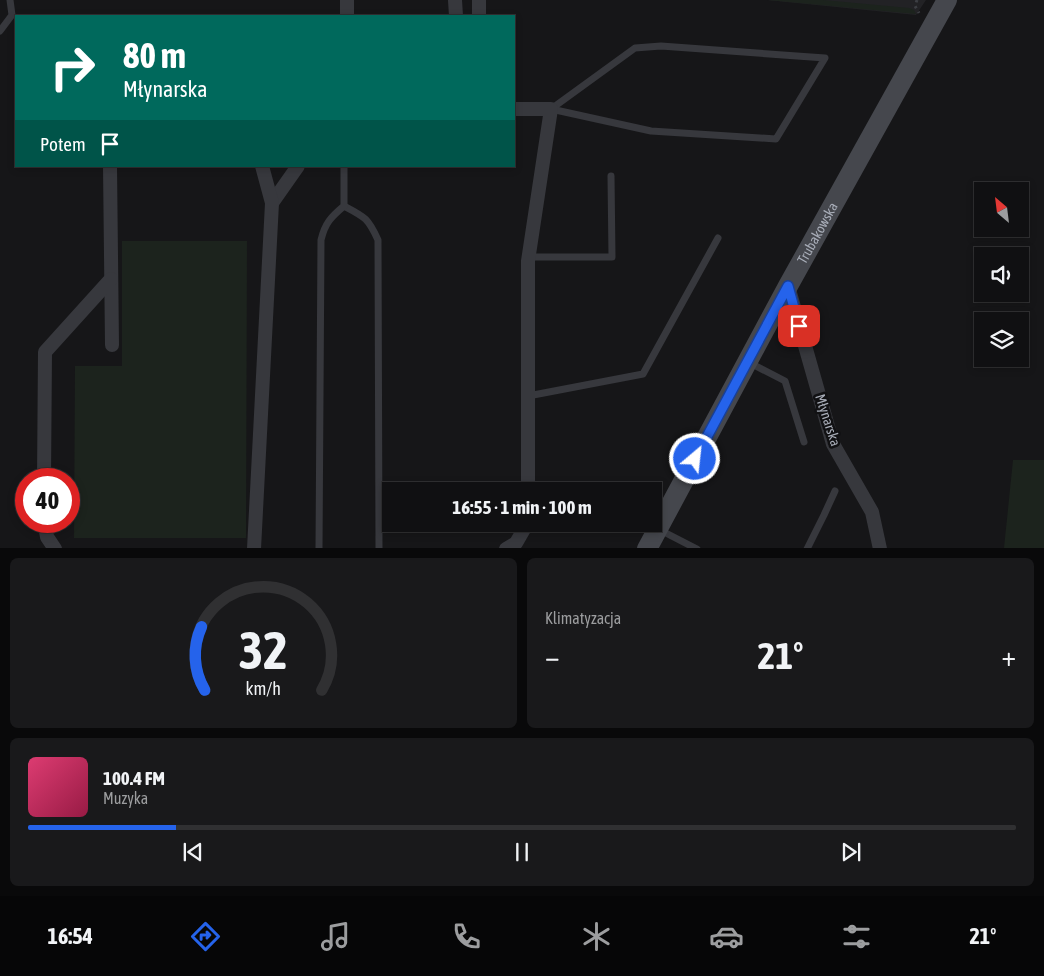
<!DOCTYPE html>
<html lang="pl">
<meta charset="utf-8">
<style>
:root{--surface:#101012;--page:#19191b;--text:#f1f3f6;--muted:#9c9d9f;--line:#303032;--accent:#2563eb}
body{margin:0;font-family:"Asap Condensed",sans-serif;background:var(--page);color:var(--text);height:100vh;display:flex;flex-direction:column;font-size:19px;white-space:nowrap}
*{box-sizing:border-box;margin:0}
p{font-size:16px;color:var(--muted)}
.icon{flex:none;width:28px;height:28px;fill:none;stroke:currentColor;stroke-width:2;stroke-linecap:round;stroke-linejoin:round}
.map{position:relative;height:548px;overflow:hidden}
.drawer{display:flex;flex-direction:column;gap:10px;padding:10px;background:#09090a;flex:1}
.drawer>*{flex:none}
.guide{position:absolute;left:15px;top:15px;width:500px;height:152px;border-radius:0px;box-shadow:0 2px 8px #0003,0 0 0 1px var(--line);background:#00695c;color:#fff;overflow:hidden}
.needle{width:32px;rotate:332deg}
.buttons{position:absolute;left:974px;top:182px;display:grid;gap:10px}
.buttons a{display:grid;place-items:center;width:55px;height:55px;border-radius:0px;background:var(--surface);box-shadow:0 2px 8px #0003,0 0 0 1px var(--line);font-size:25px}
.speed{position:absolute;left:15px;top:468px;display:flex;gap:10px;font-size:25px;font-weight:700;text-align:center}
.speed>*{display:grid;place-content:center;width:65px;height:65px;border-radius:50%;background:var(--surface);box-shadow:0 2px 8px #0003,0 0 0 1px var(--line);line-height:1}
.speed .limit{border:8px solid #d22;background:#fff;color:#111}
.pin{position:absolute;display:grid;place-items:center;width:42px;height:42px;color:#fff;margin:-21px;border-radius:10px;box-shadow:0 2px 8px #0006}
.me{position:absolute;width:55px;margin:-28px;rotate:28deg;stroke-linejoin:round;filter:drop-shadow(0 0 4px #0008)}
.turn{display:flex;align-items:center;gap:18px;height:105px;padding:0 25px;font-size:22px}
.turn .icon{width:65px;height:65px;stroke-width:2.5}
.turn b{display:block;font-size:35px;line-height:42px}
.then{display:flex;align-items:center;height:48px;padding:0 25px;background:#0003;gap:10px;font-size:19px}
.big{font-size:38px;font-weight:700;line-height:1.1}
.drawer .card{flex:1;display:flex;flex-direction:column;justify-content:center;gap:8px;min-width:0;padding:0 18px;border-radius:8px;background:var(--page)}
.drawer .dial{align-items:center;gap:0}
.dial svg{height:130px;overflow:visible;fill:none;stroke:var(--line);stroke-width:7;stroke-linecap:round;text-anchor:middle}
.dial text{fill:var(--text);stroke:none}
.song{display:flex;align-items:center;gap:15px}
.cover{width:60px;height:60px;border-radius:8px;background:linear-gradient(135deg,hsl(340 70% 55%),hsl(340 70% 35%))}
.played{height:5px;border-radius:2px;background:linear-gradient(90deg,var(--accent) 15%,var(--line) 15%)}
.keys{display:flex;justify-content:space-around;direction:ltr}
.heat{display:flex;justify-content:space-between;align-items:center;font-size:28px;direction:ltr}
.drawer .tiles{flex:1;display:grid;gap:10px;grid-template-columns:1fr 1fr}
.card:last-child{grid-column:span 2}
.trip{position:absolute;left:382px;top:482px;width:280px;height:50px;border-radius:0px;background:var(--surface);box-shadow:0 2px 8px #0003,0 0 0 1px var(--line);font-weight:700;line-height:50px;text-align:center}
.menu{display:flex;height:80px;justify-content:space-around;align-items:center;background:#060607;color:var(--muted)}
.menu .icon{width:35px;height:35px}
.menu .on{color:var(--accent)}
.menu b{font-size:22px;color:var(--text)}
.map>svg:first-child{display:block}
.built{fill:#222225}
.green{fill:#1c231d}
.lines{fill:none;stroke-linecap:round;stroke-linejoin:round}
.path{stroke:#3d3f44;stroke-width:3;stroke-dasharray:2.5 4;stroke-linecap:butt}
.lane{stroke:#37383d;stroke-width:7}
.street{stroke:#37383d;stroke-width:14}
.secondary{stroke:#45474d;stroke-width:20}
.route-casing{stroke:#184099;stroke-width:12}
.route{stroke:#2563eb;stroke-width:9}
.labels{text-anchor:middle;stroke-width:5;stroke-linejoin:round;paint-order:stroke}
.street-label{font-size:14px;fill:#a8adb8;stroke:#111113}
</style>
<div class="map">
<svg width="1044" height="549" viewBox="0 0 1044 549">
<rect width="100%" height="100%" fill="#161618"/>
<!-- built -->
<polygon class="built" points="767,0 926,0 916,15"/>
<!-- green -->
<g class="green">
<polygon points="768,0 823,0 909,8 914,10 916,14"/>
<polygon points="122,241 247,241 246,538 74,538 75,366 122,366"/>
<polygon points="1013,460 1044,460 1044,548 1004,548"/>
</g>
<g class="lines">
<!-- path -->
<polyline class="path" points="917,0 915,6 919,13"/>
<!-- lane -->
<g class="lane">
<polyline points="0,31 12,15 10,0"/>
<polygon points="661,46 825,58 776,139 651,131 551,109 635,48"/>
<path d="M344,206C365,217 368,218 378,240L379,549"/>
<polyline points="528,257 612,257 611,176"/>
<polyline points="750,363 785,381 804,442"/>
<polyline points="528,396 643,374 718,238"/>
<polyline points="660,530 697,549"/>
<path d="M319,549L321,240C325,223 331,217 344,206V166"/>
<polyline points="807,549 824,515 835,491"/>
</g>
<!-- street -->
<g class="street">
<polyline points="455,0 456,16"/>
<polyline points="479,0 479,16"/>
<polyline points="347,16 347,0"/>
<polyline points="514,109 551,109 528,261 528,491"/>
<polyline points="110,166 112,345"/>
<polyline points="272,203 298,166"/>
<polyline points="788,286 833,444 872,512 880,549"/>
<polyline points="44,479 45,352 111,279"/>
<polyline points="44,521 47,537 55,549"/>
<polyline points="254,549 272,203 262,166"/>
<polyline points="506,549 516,543 527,524"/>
</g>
<!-- secondary -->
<path class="secondary" id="s1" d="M647,549L788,286L947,0"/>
</g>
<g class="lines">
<!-- route casing -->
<g class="route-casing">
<polyline id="route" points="695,459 788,286 799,326"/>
</g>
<!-- route -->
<use href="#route" class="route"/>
</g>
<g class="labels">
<!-- street labels -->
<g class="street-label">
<text dy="5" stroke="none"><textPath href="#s1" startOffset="359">Trubakowska</textPath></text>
<text transform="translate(828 420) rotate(72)" y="5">Młynarska</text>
</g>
</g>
</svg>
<div class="buttons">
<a><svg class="needle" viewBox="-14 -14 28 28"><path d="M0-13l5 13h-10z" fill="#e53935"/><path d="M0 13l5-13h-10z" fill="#9c9d9f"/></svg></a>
<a><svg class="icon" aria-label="sound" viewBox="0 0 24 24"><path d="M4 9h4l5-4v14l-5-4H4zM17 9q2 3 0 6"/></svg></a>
<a><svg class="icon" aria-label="layers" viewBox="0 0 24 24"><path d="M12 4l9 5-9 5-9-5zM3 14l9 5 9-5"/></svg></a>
</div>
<div class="speed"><div class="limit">40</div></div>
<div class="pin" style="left:799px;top:326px;background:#d93025"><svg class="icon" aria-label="arrive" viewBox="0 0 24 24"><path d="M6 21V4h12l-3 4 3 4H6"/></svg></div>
<svg class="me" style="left:695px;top:459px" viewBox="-20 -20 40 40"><circle r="17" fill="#2563eb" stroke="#fff" stroke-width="3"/><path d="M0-11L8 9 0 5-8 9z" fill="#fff"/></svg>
<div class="trip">16:55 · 1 min · 100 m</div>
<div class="guide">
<div class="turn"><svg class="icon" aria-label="right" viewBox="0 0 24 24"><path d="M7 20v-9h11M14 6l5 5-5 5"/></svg><div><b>80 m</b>Młynarska</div></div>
<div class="then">Potem<svg class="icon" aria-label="arrive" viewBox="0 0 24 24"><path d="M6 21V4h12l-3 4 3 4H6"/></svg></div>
</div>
</div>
<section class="drawer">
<div class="tiles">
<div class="card dial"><svg viewBox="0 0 100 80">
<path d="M14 69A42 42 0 1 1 86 69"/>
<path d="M14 69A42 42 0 0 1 12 30" stroke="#2563eb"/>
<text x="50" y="56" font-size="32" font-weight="700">32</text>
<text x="50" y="72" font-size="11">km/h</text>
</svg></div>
<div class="card"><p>Klimatyzacja</p>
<div class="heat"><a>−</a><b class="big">21°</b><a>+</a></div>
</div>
<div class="card">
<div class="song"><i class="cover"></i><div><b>100.4 FM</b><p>Muzyka</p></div></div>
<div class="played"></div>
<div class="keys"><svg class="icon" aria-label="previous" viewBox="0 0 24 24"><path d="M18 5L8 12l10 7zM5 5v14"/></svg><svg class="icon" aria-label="pause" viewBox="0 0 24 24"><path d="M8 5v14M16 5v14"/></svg><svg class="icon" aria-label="next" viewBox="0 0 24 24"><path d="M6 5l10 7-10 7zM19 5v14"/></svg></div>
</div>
</div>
</section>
<nav class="menu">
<b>16:54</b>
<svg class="icon on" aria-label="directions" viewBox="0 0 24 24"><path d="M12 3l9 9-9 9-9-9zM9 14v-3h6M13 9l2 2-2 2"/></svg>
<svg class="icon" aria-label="music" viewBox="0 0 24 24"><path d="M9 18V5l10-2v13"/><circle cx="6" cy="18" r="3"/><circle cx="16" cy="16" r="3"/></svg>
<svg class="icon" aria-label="phone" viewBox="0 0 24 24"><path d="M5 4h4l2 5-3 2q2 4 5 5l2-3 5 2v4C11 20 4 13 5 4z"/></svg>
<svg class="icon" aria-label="climate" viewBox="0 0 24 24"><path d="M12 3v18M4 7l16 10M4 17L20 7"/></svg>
<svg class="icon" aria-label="car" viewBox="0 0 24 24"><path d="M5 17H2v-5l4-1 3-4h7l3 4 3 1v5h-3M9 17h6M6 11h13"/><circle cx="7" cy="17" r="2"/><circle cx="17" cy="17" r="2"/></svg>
<svg class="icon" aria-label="filters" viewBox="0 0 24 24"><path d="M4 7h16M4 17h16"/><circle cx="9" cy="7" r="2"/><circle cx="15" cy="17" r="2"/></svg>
<b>21°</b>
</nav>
